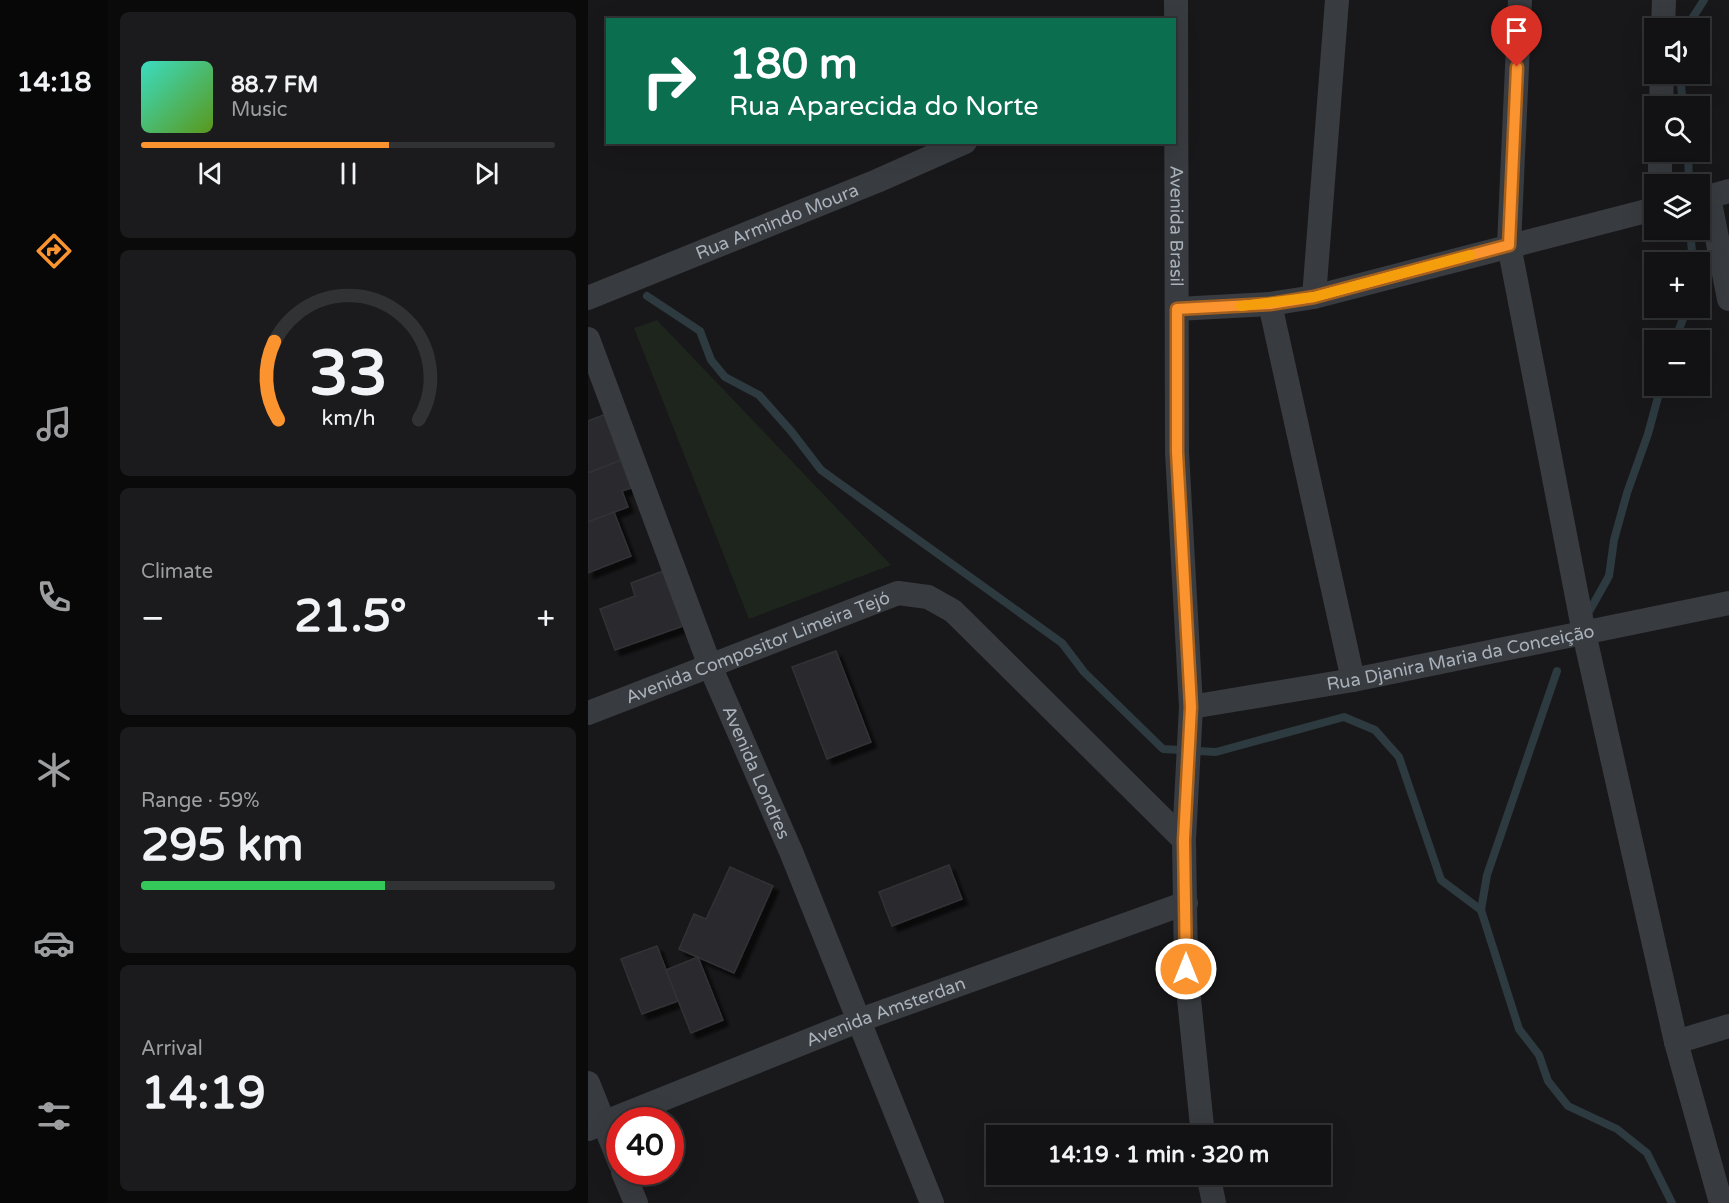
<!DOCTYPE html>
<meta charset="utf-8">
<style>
:root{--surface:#121214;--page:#1b1b1d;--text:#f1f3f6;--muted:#9c9ea0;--line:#313234;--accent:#fb932f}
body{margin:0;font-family:"Varela Round",sans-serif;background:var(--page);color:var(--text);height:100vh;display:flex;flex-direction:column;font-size:22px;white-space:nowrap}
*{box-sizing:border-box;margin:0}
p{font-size:20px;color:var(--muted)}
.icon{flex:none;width:33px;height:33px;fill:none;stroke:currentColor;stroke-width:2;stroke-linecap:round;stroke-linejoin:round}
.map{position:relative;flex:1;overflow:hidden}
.details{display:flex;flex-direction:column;gap:12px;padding:12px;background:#0a0a0b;width:480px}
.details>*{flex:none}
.guide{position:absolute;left:18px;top:18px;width:570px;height:126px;border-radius:0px;box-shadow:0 6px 24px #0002,0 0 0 2px var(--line);background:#0b6e4f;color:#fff;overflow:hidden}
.controls{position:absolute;left:1056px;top:18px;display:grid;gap:12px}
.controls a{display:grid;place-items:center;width:66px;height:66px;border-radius:0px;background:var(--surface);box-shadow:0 6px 24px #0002,0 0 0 2px var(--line);font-size:30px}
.speed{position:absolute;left:18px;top:1107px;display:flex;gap:12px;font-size:30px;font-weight:700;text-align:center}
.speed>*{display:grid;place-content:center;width:78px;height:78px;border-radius:50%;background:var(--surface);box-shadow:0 6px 24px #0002,0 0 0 2px var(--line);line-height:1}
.speed .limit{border:9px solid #d22;background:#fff;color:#111}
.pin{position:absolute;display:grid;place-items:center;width:51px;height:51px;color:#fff;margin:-62px -26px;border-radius:50% 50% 50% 0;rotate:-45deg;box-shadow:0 0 6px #0007}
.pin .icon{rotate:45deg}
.me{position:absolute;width:66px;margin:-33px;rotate:0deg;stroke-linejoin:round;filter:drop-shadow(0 0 4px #0008)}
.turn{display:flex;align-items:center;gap:21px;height:126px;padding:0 24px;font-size:27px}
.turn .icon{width:78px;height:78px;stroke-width:2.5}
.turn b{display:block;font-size:42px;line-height:51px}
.big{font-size:45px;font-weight:800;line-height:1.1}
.details .widget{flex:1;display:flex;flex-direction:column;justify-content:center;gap:9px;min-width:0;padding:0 21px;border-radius:9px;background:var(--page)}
.details .dial{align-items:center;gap:0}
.dial svg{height:156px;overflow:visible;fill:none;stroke:var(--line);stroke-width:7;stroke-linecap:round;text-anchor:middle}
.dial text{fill:var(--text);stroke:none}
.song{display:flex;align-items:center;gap:18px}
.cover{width:72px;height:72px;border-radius:9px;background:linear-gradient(135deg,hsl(170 70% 55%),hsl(90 70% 35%))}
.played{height:6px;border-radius:3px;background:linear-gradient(90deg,var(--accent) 60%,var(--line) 60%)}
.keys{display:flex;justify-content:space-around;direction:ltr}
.heat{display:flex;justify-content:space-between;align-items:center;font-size:33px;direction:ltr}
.charge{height:9px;border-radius:4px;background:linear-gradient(90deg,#34c759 59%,var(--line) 0)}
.trip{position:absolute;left:398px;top:1125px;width:345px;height:60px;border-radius:0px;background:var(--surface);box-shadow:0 6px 24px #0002,0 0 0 2px var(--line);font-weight:800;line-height:60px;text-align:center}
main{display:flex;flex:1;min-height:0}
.tab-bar{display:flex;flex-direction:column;width:108px;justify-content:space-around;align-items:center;background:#070708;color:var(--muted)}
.tab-bar .icon{width:42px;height:42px}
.tab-bar .selected{color:var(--accent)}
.tab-bar b{font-size:27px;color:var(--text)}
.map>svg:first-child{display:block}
.green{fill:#1d251d}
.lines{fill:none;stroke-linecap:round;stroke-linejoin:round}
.stream{stroke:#2d3a3f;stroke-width:8}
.building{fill:#2b2b2e;stroke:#313236;stroke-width:1.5;filter:url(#shadow)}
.minor{stroke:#383b3f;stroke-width:24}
.route-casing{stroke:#a3601f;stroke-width:15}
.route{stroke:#fb932f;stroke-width:10}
.slow{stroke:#f59e0b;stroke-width:10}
.labels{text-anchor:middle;stroke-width:6;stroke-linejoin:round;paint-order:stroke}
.street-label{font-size:18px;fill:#a9b1ba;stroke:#131315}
</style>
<main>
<nav class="tab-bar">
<b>14:18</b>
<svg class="icon selected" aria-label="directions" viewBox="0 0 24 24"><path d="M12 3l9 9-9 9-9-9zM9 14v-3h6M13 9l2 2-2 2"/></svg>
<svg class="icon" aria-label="music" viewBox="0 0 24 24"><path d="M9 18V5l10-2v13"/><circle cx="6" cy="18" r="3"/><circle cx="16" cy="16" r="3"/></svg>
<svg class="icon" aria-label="phone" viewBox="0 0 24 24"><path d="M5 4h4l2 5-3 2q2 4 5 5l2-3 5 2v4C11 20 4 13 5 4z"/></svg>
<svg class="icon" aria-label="climate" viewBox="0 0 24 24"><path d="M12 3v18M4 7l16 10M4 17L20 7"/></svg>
<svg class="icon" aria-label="car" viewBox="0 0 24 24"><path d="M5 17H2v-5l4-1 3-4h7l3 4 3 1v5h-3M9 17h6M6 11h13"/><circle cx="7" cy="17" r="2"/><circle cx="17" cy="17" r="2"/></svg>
<svg class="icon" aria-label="filters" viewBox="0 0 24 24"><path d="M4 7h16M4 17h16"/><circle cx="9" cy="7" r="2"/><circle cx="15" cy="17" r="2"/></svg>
</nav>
<section class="details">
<div class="widget">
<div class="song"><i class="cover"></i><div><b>88.7 FM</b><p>Music</p></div></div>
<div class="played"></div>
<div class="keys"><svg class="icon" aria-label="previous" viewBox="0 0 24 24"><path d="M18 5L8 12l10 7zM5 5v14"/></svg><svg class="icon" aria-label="pause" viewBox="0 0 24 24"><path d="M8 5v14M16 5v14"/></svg><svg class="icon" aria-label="next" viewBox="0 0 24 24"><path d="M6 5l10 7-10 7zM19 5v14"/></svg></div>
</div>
<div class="widget dial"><svg viewBox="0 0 100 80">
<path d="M14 69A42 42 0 1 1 86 69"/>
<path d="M14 69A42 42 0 0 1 12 29" stroke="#fb932f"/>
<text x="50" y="56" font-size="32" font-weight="700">33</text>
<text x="50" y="72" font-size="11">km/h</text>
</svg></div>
<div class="widget"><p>Climate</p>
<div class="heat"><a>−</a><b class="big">21.5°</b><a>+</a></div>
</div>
<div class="widget"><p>Range · 59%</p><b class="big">295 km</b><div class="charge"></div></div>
<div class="widget"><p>Arrival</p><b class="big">14:19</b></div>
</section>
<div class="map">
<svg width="1141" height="1203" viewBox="0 0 1141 1203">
<defs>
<filter id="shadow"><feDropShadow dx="5.5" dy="5.5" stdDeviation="1.5" flood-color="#0009"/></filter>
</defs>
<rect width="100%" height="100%" fill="#18181a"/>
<!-- green -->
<polygon class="green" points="69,320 303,565 161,619 46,328"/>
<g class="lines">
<!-- stream -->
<g class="stream">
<polyline points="1098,28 1116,0"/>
<polyline points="1092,74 1095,106"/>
<polyline points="1100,152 1101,184"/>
<polyline points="1102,230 1105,262"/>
<polyline points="59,296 112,331 123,360 137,377 171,395 203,431 233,470 474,643 496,672 575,749 628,752 756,717 787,730 811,757 853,880 893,910 931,1029 951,1055 960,1081 980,1106 1029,1129 1059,1153 1084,1203"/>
<polyline points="1087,340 1099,308"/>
<polyline points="1002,610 1021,576 1026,540 1039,493 1060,434 1073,386"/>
<polyline points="893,910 899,875 969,671"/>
</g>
</g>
<!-- building -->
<g class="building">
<polygon points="23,412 41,457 0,473 0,421"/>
<polygon points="36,459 46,487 34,491 40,507 0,522 0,473"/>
<polygon points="26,512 43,556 0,573 0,522"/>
<polygon points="75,571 95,626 27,650 12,609 47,596 43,583"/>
<polygon points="248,651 283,742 239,759 204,667"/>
<polygon points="361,865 374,899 304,926 291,892"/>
<polygon points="142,867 185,886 146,973 91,949 106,914 118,919"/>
<polygon points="69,946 90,1001 54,1014 33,959"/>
<polygon points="110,957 135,1020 103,1033 78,970"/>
</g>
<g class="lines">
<!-- minor -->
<g class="minor">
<path id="s1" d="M588,0L589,452L603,707L596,840L598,969L615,1136"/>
<polyline points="932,0 921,245 996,633 1088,1042 1133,1203"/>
<polyline points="1075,28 1076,0"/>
<polyline points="1073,106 1074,74"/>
<polyline points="1072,184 1072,152"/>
<polyline points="1121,197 1141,299"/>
<polyline points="1112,199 1141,191"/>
<polyline points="726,297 749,0"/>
<path id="s2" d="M0,298L289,181L377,142"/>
<polyline points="682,304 765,680"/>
<polyline points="589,309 682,304 726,297 1066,209"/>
<path id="s3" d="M0,339L122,666L204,854L344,1203"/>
<path id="s4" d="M603,707L765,680L1141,603"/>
<path id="s5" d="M0,713L310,593L340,597L365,611L596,840"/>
<polyline points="1088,1042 1141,1026"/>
<polyline points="0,1083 32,1163"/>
<path id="s6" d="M0,1129L272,1020L598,903"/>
<polyline points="35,1172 48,1203"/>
<polyline points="620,1174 626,1203"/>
</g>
</g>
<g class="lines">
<!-- route casing -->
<g class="route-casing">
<polyline id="route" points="598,969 596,840 603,707 589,452 589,309 682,304 726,297 921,245 929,67"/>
</g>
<!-- route -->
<use href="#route" class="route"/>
<!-- slow -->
<polyline class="slow" points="653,306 726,297 882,255"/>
</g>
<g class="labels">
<!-- street labels -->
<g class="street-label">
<text dy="6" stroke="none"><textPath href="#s2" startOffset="204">Rua Armindo Moura</textPath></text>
<text dy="6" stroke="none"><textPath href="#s1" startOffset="226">Avenida Brasil</textPath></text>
<text dy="6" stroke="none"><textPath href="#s5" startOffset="182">Avenida Compositor Limeira Tejó</textPath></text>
<text dy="6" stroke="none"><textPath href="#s4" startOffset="274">Rua Djanira Maria da Conceição</textPath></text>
<text dy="6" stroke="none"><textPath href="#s3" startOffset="465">Avenida Londres</textPath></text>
<text dy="6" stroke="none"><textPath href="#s6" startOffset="320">Avenida Amsterdan</textPath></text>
</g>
</g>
</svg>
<div class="controls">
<a><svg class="icon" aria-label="sound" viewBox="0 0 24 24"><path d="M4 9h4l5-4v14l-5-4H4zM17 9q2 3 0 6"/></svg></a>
<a><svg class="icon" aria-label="search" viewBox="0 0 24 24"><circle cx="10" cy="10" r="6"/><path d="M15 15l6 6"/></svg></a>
<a><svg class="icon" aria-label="layers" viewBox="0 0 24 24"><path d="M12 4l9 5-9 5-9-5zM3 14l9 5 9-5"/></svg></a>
<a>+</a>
<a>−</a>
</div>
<div class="speed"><div class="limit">40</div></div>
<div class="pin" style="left:929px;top:67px;background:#d93025"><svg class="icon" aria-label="arrive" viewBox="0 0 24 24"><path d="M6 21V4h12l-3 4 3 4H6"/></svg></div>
<svg class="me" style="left:598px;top:969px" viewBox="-20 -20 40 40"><circle r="17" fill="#fb932f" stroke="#fff" stroke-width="3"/><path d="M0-11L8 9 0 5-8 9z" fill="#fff"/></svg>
<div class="trip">14:19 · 1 min · 320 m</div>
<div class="guide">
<div class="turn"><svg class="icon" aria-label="right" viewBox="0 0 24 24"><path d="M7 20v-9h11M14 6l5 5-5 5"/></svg><div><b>180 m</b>Rua Aparecida do Norte</div></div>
</div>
</div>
</main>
